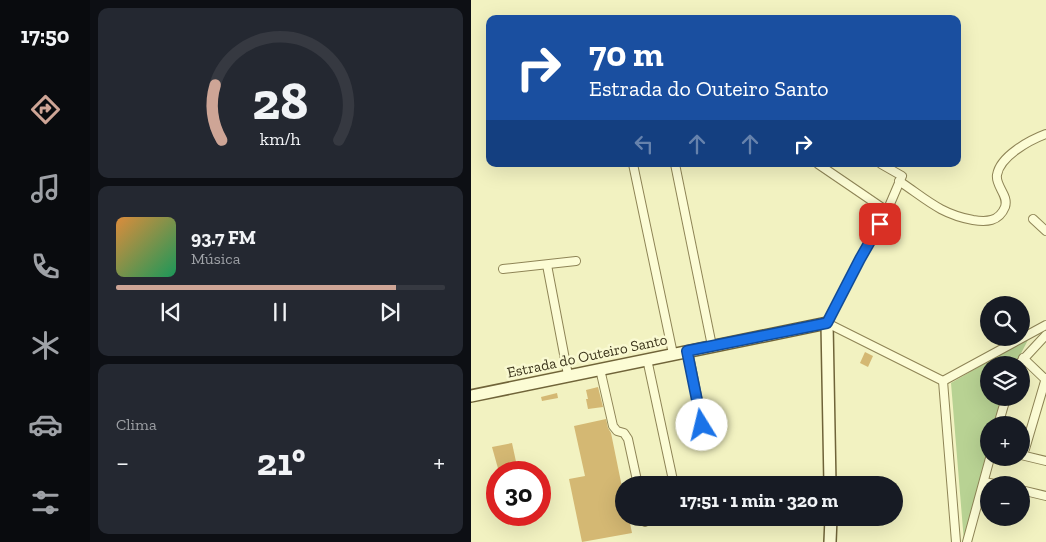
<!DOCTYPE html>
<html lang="pt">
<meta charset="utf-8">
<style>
:root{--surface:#171b24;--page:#242831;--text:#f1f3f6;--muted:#9ea1a6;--line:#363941;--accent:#cea596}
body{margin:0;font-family:"Zilla Slab",serif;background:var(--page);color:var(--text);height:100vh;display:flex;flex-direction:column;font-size:19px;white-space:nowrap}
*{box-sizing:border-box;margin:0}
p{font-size:16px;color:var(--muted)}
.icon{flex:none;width:28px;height:28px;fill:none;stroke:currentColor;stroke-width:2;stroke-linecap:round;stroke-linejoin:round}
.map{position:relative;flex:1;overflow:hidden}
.details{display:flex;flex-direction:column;gap:8px;padding:8px;background:#0d0f14;width:381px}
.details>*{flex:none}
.banner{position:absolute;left:15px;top:15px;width:475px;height:152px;border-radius:10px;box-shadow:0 5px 20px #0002;background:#1a4fa0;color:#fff;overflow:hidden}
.tools{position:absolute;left:509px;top:296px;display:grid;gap:10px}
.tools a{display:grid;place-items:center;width:50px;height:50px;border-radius:50%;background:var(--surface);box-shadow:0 5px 20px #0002;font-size:25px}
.speed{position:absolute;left:15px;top:461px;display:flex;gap:10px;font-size:25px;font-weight:700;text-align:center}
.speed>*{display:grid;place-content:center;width:65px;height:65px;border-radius:50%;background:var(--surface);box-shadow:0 5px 20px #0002;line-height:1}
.speed .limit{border:8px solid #d22;background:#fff;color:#111}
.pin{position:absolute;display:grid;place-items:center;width:42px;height:42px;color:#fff;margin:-21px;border-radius:10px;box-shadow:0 2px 8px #0006}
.me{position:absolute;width:55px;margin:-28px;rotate:351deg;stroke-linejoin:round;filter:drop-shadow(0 0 4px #0008)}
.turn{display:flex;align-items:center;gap:18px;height:105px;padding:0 20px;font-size:22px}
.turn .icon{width:65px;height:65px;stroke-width:2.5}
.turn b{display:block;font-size:35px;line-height:42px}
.lanes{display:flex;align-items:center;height:48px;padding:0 20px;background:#0003;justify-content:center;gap:25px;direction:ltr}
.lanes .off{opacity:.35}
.big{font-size:38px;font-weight:700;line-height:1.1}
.details .card{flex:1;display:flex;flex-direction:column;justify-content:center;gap:8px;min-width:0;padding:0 18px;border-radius:10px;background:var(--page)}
.details .dial{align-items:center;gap:0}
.dial svg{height:130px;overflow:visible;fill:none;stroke:var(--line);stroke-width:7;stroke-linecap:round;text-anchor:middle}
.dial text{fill:var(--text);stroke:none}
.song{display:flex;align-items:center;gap:15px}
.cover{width:60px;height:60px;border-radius:8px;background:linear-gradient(135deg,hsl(30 70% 55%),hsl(150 70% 35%))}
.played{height:5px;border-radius:2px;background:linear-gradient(90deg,var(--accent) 85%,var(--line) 85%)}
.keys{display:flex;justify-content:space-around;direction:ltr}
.heat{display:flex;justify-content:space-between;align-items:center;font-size:28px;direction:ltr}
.trip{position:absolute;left:144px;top:476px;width:288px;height:50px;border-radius:25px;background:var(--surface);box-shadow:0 5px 20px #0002;font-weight:700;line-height:50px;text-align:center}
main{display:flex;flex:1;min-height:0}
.menu{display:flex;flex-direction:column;width:90px;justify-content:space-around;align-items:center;background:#090b0e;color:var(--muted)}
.menu .icon{width:35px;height:35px}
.menu .active{color:var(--accent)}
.menu b{font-size:22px;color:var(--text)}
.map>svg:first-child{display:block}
.green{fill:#b8d293}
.building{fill:#d4b873}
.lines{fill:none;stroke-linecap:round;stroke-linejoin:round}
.street-casing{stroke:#8e8456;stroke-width:10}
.secondary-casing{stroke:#706439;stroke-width:14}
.street{stroke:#fcfcd5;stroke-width:8}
.secondary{stroke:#fcfcd5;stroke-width:11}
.route-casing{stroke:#114b97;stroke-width:12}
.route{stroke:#1a73e8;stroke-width:9}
.labels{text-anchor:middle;stroke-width:5;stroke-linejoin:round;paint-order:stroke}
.street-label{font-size:15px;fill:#3c351c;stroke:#f9f9d1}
</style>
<main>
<nav class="menu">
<b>17:50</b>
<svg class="icon active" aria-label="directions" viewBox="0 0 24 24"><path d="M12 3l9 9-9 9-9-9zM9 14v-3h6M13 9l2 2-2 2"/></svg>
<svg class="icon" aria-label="music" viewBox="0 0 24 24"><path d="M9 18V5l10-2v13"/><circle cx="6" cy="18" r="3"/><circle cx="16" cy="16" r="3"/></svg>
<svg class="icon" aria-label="phone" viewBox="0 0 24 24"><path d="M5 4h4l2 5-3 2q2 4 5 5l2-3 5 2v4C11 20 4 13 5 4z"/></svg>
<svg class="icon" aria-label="climate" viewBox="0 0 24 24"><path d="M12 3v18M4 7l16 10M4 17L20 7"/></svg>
<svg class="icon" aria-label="car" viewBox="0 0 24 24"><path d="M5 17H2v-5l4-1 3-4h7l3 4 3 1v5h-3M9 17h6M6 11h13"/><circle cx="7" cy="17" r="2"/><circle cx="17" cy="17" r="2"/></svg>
<svg class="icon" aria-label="filters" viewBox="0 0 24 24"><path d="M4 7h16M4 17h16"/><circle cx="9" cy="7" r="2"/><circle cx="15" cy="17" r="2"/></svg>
</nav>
<section class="details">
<div class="card dial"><svg viewBox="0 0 100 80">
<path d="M14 69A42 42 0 1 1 86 69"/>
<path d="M14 69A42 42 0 0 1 10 35" stroke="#cea596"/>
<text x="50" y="56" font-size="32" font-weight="700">28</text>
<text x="50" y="72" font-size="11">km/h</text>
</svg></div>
<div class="card">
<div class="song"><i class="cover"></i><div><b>93.7 FM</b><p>Música</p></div></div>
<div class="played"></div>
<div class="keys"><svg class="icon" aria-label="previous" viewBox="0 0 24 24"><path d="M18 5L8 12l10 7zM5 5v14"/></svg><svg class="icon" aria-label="pause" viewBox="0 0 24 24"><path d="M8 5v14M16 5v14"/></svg><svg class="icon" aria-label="next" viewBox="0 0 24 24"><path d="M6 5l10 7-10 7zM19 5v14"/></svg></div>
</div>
<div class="card"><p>Clima</p>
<div class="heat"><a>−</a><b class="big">21°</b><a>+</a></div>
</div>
</section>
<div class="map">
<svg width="575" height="542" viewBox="0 0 575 542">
<rect width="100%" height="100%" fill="#f2f2c1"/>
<!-- green -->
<polygon class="green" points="558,338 544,365 518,365 518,398 533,398 525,425 518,425 517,454 493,542 480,383"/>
<!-- building -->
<g class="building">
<polygon points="394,352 402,356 397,367 389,363"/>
<polygon points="127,387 132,407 117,409 115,399 117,399 115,390"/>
<polygon points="86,393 87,398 71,401 70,397"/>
<polygon points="135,419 137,428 140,433 152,492 152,518 158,518 161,533 111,542 98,479 114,476 103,426"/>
<polygon points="41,443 47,471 28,472 21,447"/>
</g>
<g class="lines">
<!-- street casing -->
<g class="street-casing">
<g id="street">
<polyline points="162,164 202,354"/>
<polyline points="204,164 241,346"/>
<polyline points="347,164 416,211"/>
<polyline points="410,164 431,176 416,211 389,259 356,323 472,381 575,325"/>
<path d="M428,181C455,199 469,214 502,220C515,222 528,222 534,207C538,195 524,186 526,175C529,156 559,140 575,134"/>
<polyline points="562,219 575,231"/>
<polyline points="76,265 97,375"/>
<polyline points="32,269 105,261"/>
<polyline points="217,351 231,421 230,427 222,429"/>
<polyline points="552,358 574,379"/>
<polyline points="176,359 203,485"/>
<polyline points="547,365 575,335"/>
<polyline points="129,369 142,426 146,431 153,433 157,439 167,485"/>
<polyline points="472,381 485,542"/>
<polyline points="527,425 535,398"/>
<polyline points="554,449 575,378"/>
<polyline points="550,455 575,461"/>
<polyline points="513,482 529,485"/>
<polyline points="550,490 575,496"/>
<polyline points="174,518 174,522"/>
<polyline points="496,542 519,458"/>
</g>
</g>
<!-- secondary casing -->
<g class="secondary-casing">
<g id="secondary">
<polyline points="0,396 356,323 359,485"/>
<polyline points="359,542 360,518"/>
</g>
</g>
<!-- street -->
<use href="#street" class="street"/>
<!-- secondary -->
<use href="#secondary" class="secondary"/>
</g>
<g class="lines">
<!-- route casing -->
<g class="route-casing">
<polyline id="route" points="231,425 216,351 356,323 389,259 409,224"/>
</g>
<!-- route -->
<use href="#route" class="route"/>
</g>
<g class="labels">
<!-- street labels -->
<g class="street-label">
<text transform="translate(116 356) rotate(-12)" y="5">Estrada do Outeiro Santo</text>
</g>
</g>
</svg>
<div class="tools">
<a><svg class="icon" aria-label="search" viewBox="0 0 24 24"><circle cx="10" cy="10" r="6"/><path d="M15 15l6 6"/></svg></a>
<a><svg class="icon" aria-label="layers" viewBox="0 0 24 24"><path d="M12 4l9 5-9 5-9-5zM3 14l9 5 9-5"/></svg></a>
<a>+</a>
<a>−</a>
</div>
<div class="speed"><div class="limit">30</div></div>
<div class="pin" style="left:409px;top:224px;background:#d93025"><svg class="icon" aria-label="arrive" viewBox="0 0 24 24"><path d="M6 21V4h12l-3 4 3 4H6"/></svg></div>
<svg class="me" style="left:231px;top:425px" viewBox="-20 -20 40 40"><circle r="19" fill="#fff"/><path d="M0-13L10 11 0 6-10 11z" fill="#1a73e8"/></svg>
<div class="trip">17:51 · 1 min · 320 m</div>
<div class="banner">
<div class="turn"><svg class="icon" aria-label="right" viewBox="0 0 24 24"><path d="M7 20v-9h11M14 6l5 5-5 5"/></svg><div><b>70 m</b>Estrada do Outeiro Santo</div></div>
<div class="lanes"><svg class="icon off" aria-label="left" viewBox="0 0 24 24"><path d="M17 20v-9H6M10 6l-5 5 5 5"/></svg><svg class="icon off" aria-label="ahead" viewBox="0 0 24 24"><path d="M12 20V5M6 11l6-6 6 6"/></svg><svg class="icon off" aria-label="ahead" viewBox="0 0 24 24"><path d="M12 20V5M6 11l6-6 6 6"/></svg><svg class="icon" aria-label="right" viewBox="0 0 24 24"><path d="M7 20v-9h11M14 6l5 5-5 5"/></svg></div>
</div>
</div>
</main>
